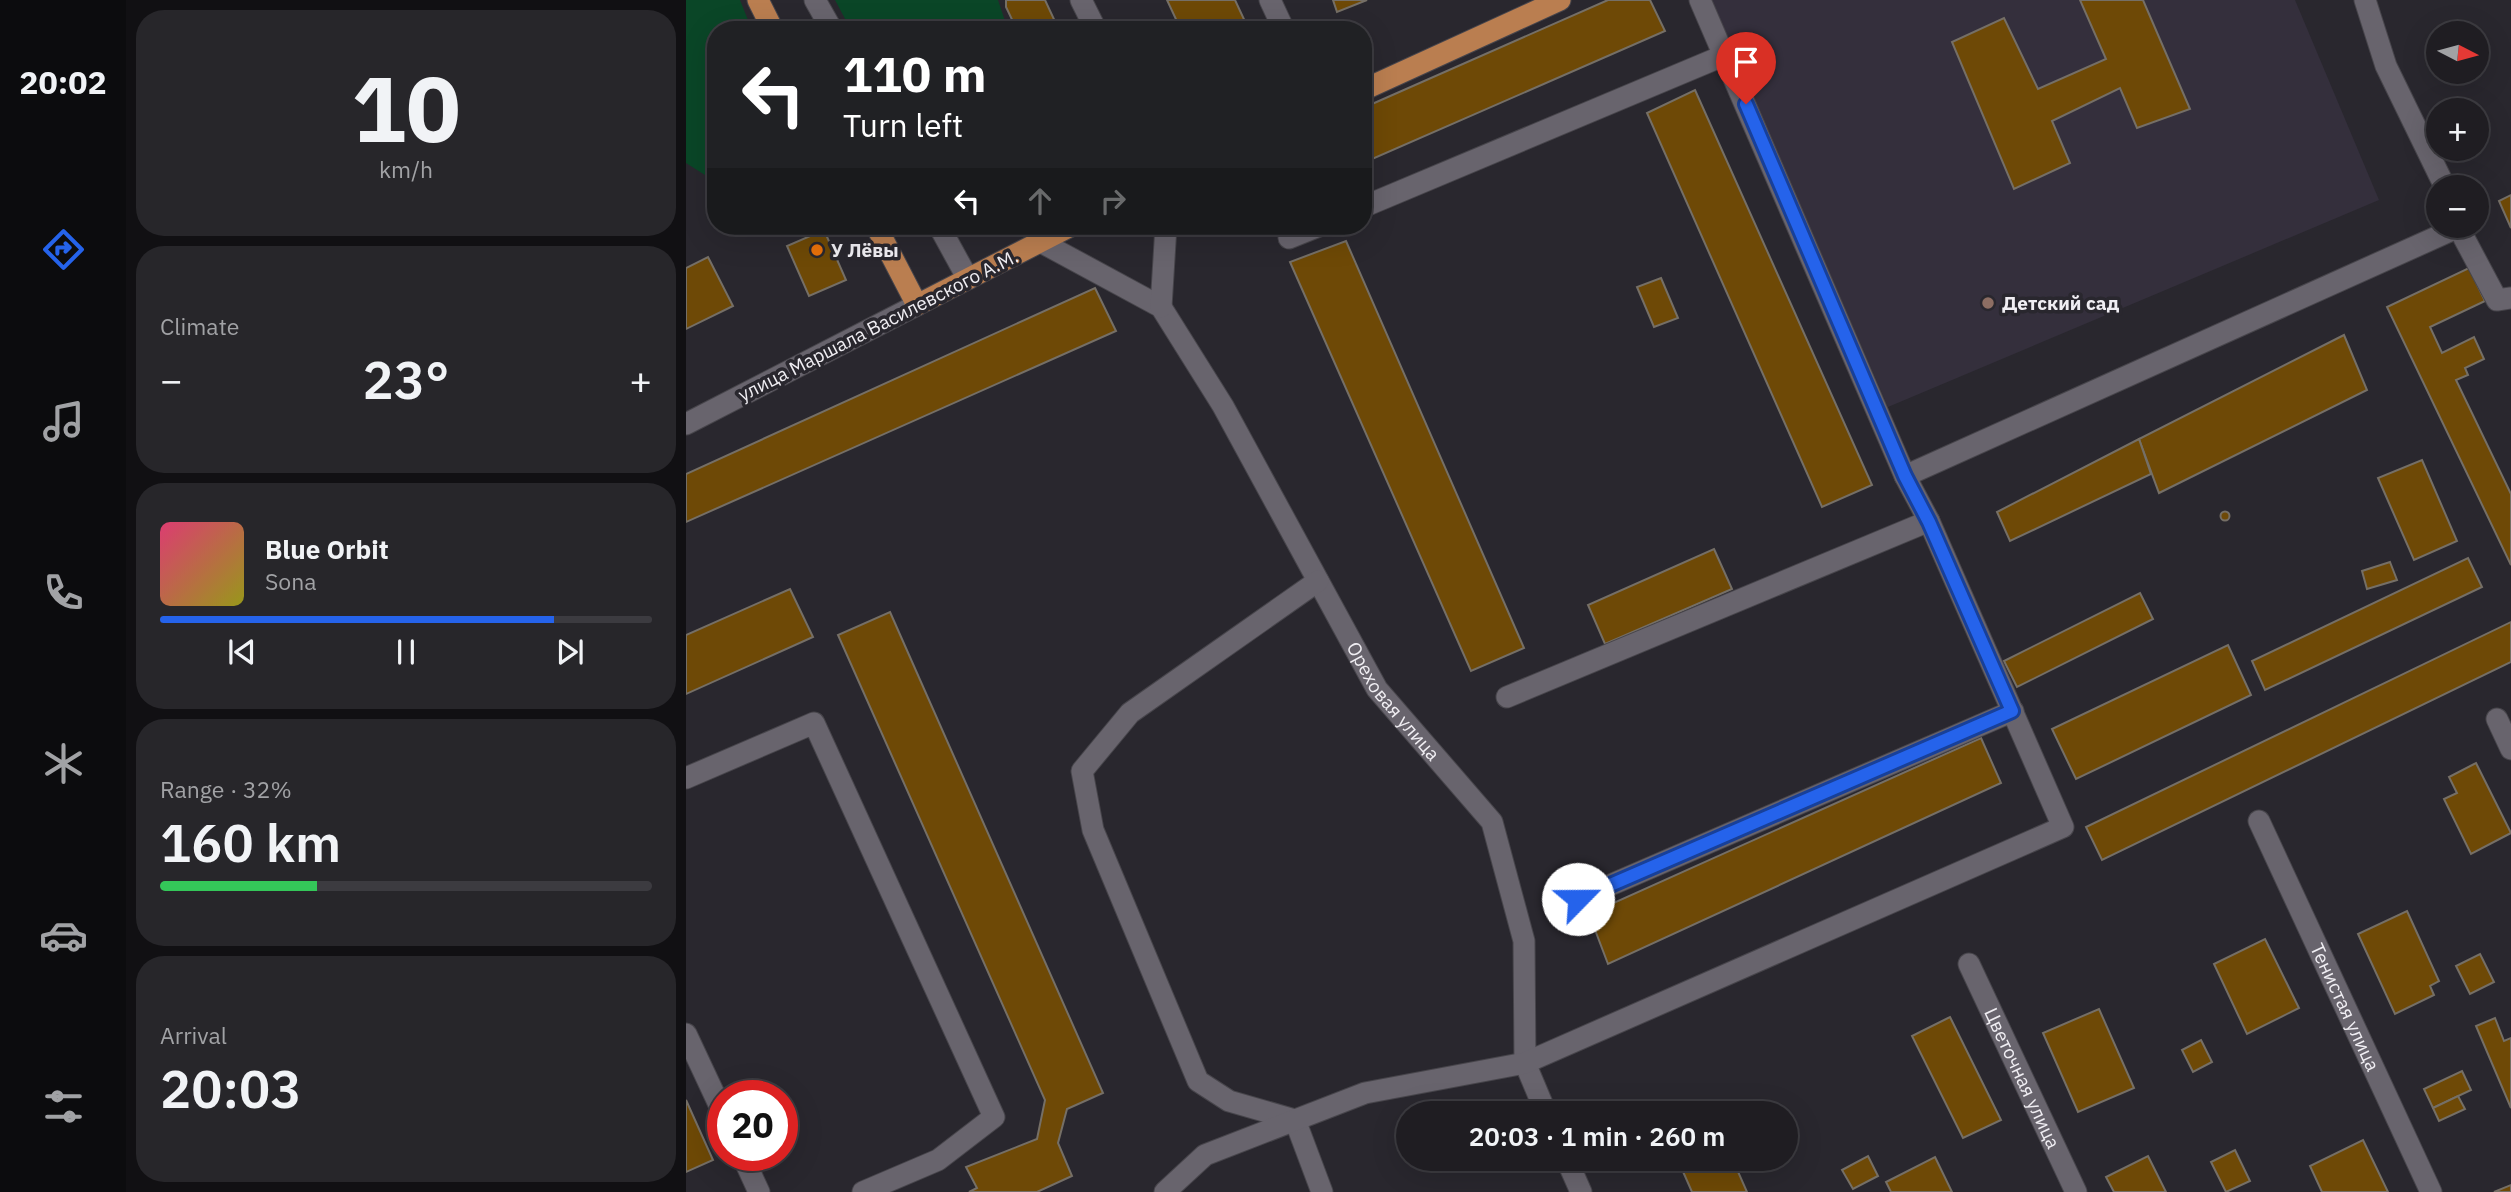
<!DOCTYPE html>
<meta charset="utf-8">
<style>
:root{--surface:#1f1d22;--page:#27262a;--text:#f1f3f6;--muted:#a1a2a5;--line:#3c3b40;--accent:#2563eb}
body{margin:0;font-family:"IBM Plex Sans",sans-serif;background:var(--page);color:var(--text);height:100vh;display:flex;flex-direction:column;font-size:26px;white-space:nowrap}
*{box-sizing:border-box;margin:0}
p{font-size:23px;color:var(--muted)}
.icon{flex:none;width:38px;height:38px;fill:none;stroke:currentColor;stroke-width:2;stroke-linecap:round;stroke-linejoin:round}
.map{position:relative;flex:1;overflow:hidden}
.drawer{display:flex;flex-direction:column;gap:10px;padding:10px;background:#111013;width:560px}
.drawer>*{flex:none}
.guide{position:absolute;left:21px;top:21px;width:665px;height:214px;border-radius:28px;box-shadow:0 7px 28px #0002,0 0 0 2px var(--line);background:#202124;color:#fff;overflow:hidden}
.needle{width:46px;rotate:96deg}
.controls{position:absolute;left:1740px;top:21px;display:grid;gap:14px}
.controls a{display:grid;place-items:center;width:63px;height:63px;border-radius:50%;background:var(--surface);box-shadow:0 7px 28px #0002,0 0 0 2px var(--line);font-size:35px}
.speed{position:absolute;left:21px;top:1080px;display:flex;gap:14px;font-size:35px;font-weight:700;text-align:center}
.speed>*{display:grid;place-content:center;width:91px;height:91px;border-radius:50%;background:var(--surface);box-shadow:0 7px 28px #0002,0 0 0 2px var(--line);line-height:1}
.speed .limit{border:10px solid #d22;background:#fff;color:#111}
.pin{position:absolute;display:grid;place-items:center;width:60px;height:60px;color:#fff;margin:-72px -30px;border-radius:50% 50% 50% 0;rotate:-45deg;box-shadow:0 0 7px #0007}
.pin .icon{rotate:45deg}
.me{position:absolute;width:77px;margin:-38px;rotate:67deg;stroke-linejoin:round;filter:drop-shadow(0 0 5px #0008)}
.turn{display:flex;align-items:center;gap:24px;height:147px;padding:0 21px;font-size:32px}
.turn .icon{width:91px;height:91px;stroke-width:2.5}
.turn b{display:block;font-size:49px;line-height:60px}
.lanes{display:flex;align-items:center;height:66px;padding:0 21px;background:#0003;justify-content:center;gap:35px;direction:ltr}
.lanes .off{opacity:.35}
.big{font-size:52px;font-weight:600;line-height:1.1}
.drawer .widget{flex:1;display:flex;flex-direction:column;justify-content:center;gap:10px;min-width:0;padding:0 24px;border-radius:28px;background:var(--page)}
.drawer .dial{align-items:center;gap:0}
.dial b{font-size:91px;line-height:1}
.song{display:flex;align-items:center;gap:21px}
.cover{width:84px;height:84px;border-radius:10px;background:linear-gradient(135deg,hsl(340 70% 55%),hsl(60 70% 35%))}
.played{height:7px;border-radius:4px;background:linear-gradient(90deg,var(--accent) 80%,var(--line) 80%)}
.keys{display:flex;justify-content:space-around;direction:ltr}
.heat{display:flex;justify-content:space-between;align-items:center;font-size:38px;direction:ltr}
.charge{height:10px;border-radius:5px;background:linear-gradient(90deg,#34c759 32%,var(--line) 0)}
.trip{position:absolute;left:710px;top:1101px;width:402px;height:70px;border-radius:35px;background:var(--surface);box-shadow:0 7px 28px #0002,0 0 0 2px var(--line);font-weight:600;line-height:70px;text-align:center}
main{display:flex;flex:1;min-height:0}
.tab-bar{display:flex;flex-direction:column;width:126px;justify-content:space-around;align-items:center;background:#0c0c0e;color:var(--muted)}
.tab-bar .icon{width:49px;height:49px}
.tab-bar .current{color:var(--accent)}
.tab-bar b{font-size:32px;color:var(--text)}
.map>svg:first-child{display:block}
.built{fill:#342f3c}
.green{fill:#0a4627}
.building{fill:#6e4906;stroke:#756f66;stroke-width:2}
.lines{fill:none;stroke-linecap:round;stroke-linejoin:round}
.minor-casing{stroke:#47454b;stroke-width:23}
.major-casing{stroke:#47454b;stroke-width:23}
.minor{stroke:#68646d;stroke-width:21}
.major{stroke:#ba7e50;stroke-width:21}
.route-casing{stroke:#184099;stroke-width:18}
.route{stroke:#2563eb;stroke-width:12}
.food-dot{fill:#e8710a;stroke:#29272e;stroke-width:2.5}
.education-dot{fill:#8d6e63;stroke:#29272e;stroke-width:2.5}
.labels{text-anchor:middle;stroke-width:7;stroke-linejoin:round;paint-order:stroke}
.poi-label{font-size:19px;font-weight:bold;fill:#f0eef3;stroke:#29272e;text-anchor:start}
.street-label{font-size:19px;fill:#f0eef3;stroke:#29272e}
</style>
<main>
<nav class="tab-bar">
<b>20:02</b>
<svg class="icon current" aria-label="directions" viewBox="0 0 24 24"><path d="M12 3l9 9-9 9-9-9zM9 14v-3h6M13 9l2 2-2 2"/></svg>
<svg class="icon" aria-label="music" viewBox="0 0 24 24"><path d="M9 18V5l10-2v13"/><circle cx="6" cy="18" r="3"/><circle cx="16" cy="16" r="3"/></svg>
<svg class="icon" aria-label="phone" viewBox="0 0 24 24"><path d="M5 4h4l2 5-3 2q2 4 5 5l2-3 5 2v4C11 20 4 13 5 4z"/></svg>
<svg class="icon" aria-label="climate" viewBox="0 0 24 24"><path d="M12 3v18M4 7l16 10M4 17L20 7"/></svg>
<svg class="icon" aria-label="car" viewBox="0 0 24 24"><path d="M5 17H2v-5l4-1 3-4h7l3 4 3 1v5h-3M9 17h6M6 11h13"/><circle cx="7" cy="17" r="2"/><circle cx="17" cy="17" r="2"/></svg>
<svg class="icon" aria-label="filters" viewBox="0 0 24 24"><path d="M4 7h16M4 17h16"/><circle cx="9" cy="7" r="2"/><circle cx="15" cy="17" r="2"/></svg>
</nav>
<section class="drawer">
<div class="widget dial"><b>10</b><p>km/h</p></div>
<div class="widget"><p>Climate</p>
<div class="heat"><a>−</a><b class="big">23°</b><a>+</a></div>
</div>
<div class="widget">
<div class="song"><i class="cover"></i><div><b>Blue Orbit</b><p>Sona</p></div></div>
<div class="played"></div>
<div class="keys"><svg class="icon" aria-label="previous" viewBox="0 0 24 24"><path d="M18 5L8 12l10 7zM5 5v14"/></svg><svg class="icon" aria-label="pause" viewBox="0 0 24 24"><path d="M8 5v14M16 5v14"/></svg><svg class="icon" aria-label="next" viewBox="0 0 24 24"><path d="M6 5l10 7-10 7zM19 5v14"/></svg></div>
</div>
<div class="widget"><p>Range · 32%</p><b class="big">160 km</b><div class="charge"></div></div>
<div class="widget"><p>Arrival</p><b class="big">20:03</b></div>
</section>
<div class="map">
<svg width="1825" height="1192" viewBox="0 0 1825 1192">
<rect width="100%" height="100%" fill="#29272e"/>
<!-- built -->
<polygon class="built" points="1025,0 1609,0 1693,200 1202,407"/>
<!-- green -->
<g class="green">
<polygon points="0,0 54,0 66,30 30,30 30,182 0,163"/>
<polygon points="149,0 312,0 322,30 165,30"/>
<polygon points="286,226 342,226 318,235"/>
</g>
<!-- building -->
<g class="building">
<polygon points="320,0 359,0 373,30 331,30 320,7"/>
<polygon points="481,0 549,0 563,30 495,30"/>
<polygon points="647,0 681,0 651,12"/>
<polygon points="922,0 964,0 979,31 677,163 677,108"/>
<polygon points="1394,0 1457,0 1504,109 1451,128 1434,88 1366,121 1384,163 1328,189 1266,42 1318,18 1352,89 1420,59"/>
<polygon points="1009,90 1186,485 1136,507 961,113"/>
<polygon points="1825,195 1825,228 1813,201"/>
<polygon points="138,230 160,280 123,296 101,246"/>
<polygon points="660,241 838,648 785,671 604,262"/>
<polygon points="22,257 47,306 0,329 0,268"/>
<polygon points="1783,268 1799,301 1744,327 1756,353 1788,337 1798,359 1779,368 1782,375 1770,380 1825,494 1825,565 1701,307"/>
<polygon points="975,278 992,318 968,327 951,287"/>
<polygon points="409,288 430,331 0,522 0,474"/>
<polygon points="1658,335 1681,390 1473,493 1453,439"/>
<polygon points="1453,439 1465,474 1324,541 1311,512"/>
<polygon points="1736,460 1771,541 1728,560 1692,478"/>
<circle cx="1539" cy="516" r="4.5"/>
<polygon points="1028,549 1046,589 919,644 902,605"/>
<polygon points="1782,558 1796,587 1579,690 1566,661"/>
<polygon points="1704,562 1711,580 1681,589 1676,571"/>
<polygon points="104,589 127,637 0,694 0,635"/>
<polygon points="1454,593 1467,619 1331,687 1318,661"/>
<polygon points="204,612 417,1093 381,1109 372,1143 386,1176 351,1192 283,1192 291,1188 280,1167 351,1139 359,1100 152,635"/>
<polygon points="1825,622 1825,662 1416,860 1400,827"/>
<polygon points="1542,645 1565,695 1390,779 1366,729"/>
<polygon points="1295,738 1315,783 922,964 903,914"/>
<polygon points="1790,763 1825,833 1785,854 1758,799 1771,793 1763,777"/>
<polygon points="1721,911 1753,981 1744,986 1748,995 1709,1014 1672,934"/>
<polygon points="1579,939 1613,1008 1561,1034 1528,964"/>
<polygon points="1794,954 1808,982 1784,994 1770,966"/>
<polygon points="1413,1009 1448,1088 1392,1112 1357,1033"/>
<polygon points="1264,1017 1315,1120 1277,1138 1226,1036"/>
<polygon points="1809,1018 1818,1041 1825,1038 1825,1108 1790,1026"/>
<polygon points="1515,1040 1526,1062 1507,1072 1496,1050"/>
<polygon points="1776,1071 1785,1090 1747,1108 1738,1089"/>
<polygon points="1772,1096 1779,1109 1753,1121 1747,1108"/>
<polygon points="0,1100 27,1160 0,1172"/>
<polygon points="1677,1140 1702,1192 1636,1192 1624,1166"/>
<polygon points="1549,1150 1564,1181 1540,1192 1525,1162"/>
<polygon points="1182,1156 1192,1176 1167,1189 1156,1170"/>
<polygon points="1462,1156 1480,1192 1428,1192 1420,1177"/>
<polygon points="1249,1157 1266,1192 1205,1192 1200,1182"/>
<polygon points="991,1158 1046,1158 1061,1192 1006,1192"/>
<polygon points="1825,1185 1825,1192 1808,1192"/>
</g>
<g class="lines">
<!-- minor casing -->
<g class="minor-casing">
<g id="minor">
<polyline points="129,0 146,30"/>
<polyline points="395,0 410,30"/>
<polyline points="584,0 598,30"/>
<polyline points="1014,0 1219,476"/>
<polyline points="1679,0 1700,66 1759,187"/>
<polyline points="677,207 1039,55"/>
<polyline points="253,226 282,279"/>
<polyline points="1775,227 1778,238 1811,300 1825,298"/>
<polyline points="603,238 633,226"/>
<path id="s1" d="M353,241L475,307L537,406L691,689L806,822L838,941L839,1063L860,1113"/>
<polyline points="475,307 480,226"/>
<polyline points="0,424 231,305"/>
<polyline points="632,581 444,713 396,771 407,830 512,1081 543,1101 609,1120 636,1192"/>
<polyline points="821,697 1243,521 1219,476 1775,226"/>
<polyline points="1811,719 1825,749"/>
<polyline points="0,778 128,723 308,1117 252,1160 177,1192"/>
<path id="s2" d="M1573,821L1745,1192"/>
<polyline points="892,899 1327,711"/>
<path id="s3" d="M1283,964L1390,1192"/>
<polyline points="0,1034 37,1113"/>
<polyline points="56,1155 73,1192"/>
<polyline points="880,1158 895,1192"/>
<polyline points="479,1192 519,1155 679,1093 839,1063 1377,827 1243,521"/>
</g>
</g>
<!-- major casing -->
<g class="major-casing">
<g id="major">
<polyline points="72,0 87,30"/>
<polyline points="677,90 874,0"/>
<polyline points="190,226 231,305 385,226"/>
</g>
</g>
<!-- minor -->
<use href="#minor" class="minor"/>
<!-- major -->
<use href="#major" class="major"/>
</g>
<g class="lines">
<!-- route casing -->
<g class="route-casing">
<polyline id="route" points="892,899 1326,711 1243,522 1219,476 1060,104"/>
</g>
<!-- route -->
<use href="#route" class="route"/>
</g>
<!-- markers -->
<circle class="food-dot" cx="131" cy="250" r="7"/>
<circle class="education-dot" cx="1302" cy="303" r="7"/>
<g class="labels">
<!-- poi labels -->
<g class="poi-label">
<text x="145" y="257">У Лёвы</text>
<text x="1316" y="310">Детский сад</text>
</g>
<!-- street labels -->
<g class="street-label">
<text transform="translate(192 325) rotate(-27)" y="7">улица Маршала Василевского А.М.</text>
<text dy="7" stroke="none"><textPath href="#s1" startOffset="597">Ореховая улица</textPath></text>
<text dy="7" stroke="none"><textPath href="#s2" startOffset="205">Тенистая улица</textPath></text>
<text dy="7" stroke="none"><textPath href="#s3" startOffset="126">Цветочная улица</textPath></text>
</g>
</g>
</svg>
<div class="controls">
<a><svg class="needle" viewBox="-14 -14 28 28"><path d="M0-13l5 13h-10z" fill="#e53935"/><path d="M0 13l5-13h-10z" fill="#a1a2a5"/></svg></a>
<a>+</a>
<a>−</a>
</div>
<div class="speed"><div class="limit">20</div></div>
<div class="pin" style="left:1060px;top:104px;background:#d93025"><svg class="icon" aria-label="arrive" viewBox="0 0 24 24"><path d="M6 21V4h12l-3 4 3 4H6"/></svg></div>
<svg class="me" style="left:892px;top:899px" viewBox="-20 -20 40 40"><circle r="19" fill="#fff"/><path d="M0-13L10 11 0 6-10 11z" fill="#2563eb"/></svg>
<div class="trip">20:03 · 1 min · 260 m</div>
<div class="guide">
<div class="turn"><svg class="icon" aria-label="left" viewBox="0 0 24 24"><path d="M17 20v-9H6M10 6l-5 5 5 5"/></svg><div><b>110 m</b>Turn left</div></div>
<div class="lanes"><svg class="icon" aria-label="left" viewBox="0 0 24 24"><path d="M17 20v-9H6M10 6l-5 5 5 5"/></svg><svg class="icon off" aria-label="ahead" viewBox="0 0 24 24"><path d="M12 20V5M6 11l6-6 6 6"/></svg><svg class="icon off" aria-label="right" viewBox="0 0 24 24"><path d="M7 20v-9h11M14 6l5 5-5 5"/></svg></div>
</div>
</div>
</main>
